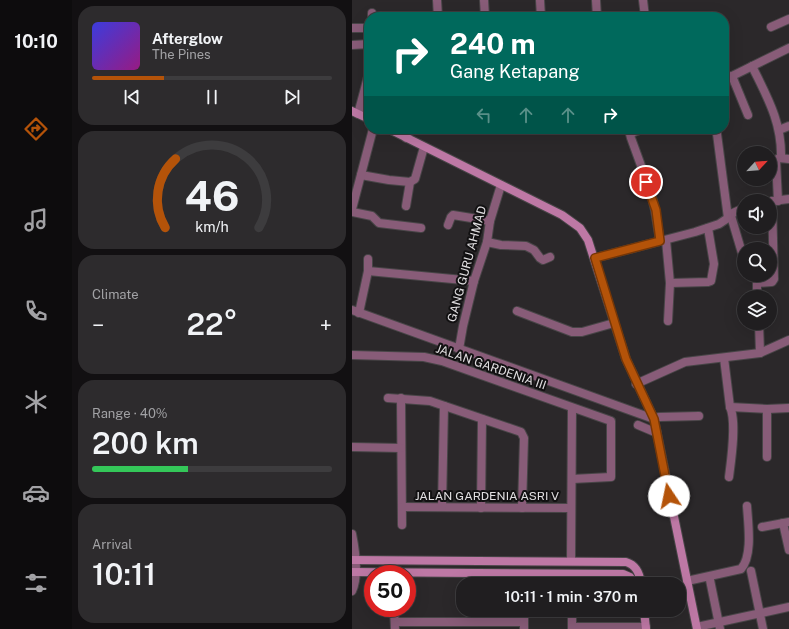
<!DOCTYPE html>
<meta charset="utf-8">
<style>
:root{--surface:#201e20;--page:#2d2b2d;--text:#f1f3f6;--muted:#a2a2a5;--line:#3d3c3e;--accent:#b45309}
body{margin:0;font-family:"Public Sans",sans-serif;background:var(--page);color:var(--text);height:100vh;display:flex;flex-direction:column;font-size:15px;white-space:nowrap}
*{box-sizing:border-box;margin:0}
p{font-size:13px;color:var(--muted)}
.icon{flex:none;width:22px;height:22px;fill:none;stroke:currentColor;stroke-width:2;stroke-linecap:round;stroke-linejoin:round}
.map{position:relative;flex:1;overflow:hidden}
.side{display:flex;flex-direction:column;gap:6px;padding:6px;background:#121012;width:280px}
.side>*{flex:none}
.hud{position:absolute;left:12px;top:12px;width:365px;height:122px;border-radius:16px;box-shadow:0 4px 16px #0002,0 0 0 1px var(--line);background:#00695c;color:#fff;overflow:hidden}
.needle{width:26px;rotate:64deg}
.buttons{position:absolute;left:385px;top:146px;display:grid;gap:8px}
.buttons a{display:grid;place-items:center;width:40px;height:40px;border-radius:50%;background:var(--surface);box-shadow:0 4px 16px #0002,0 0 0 1px var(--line);font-size:20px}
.speed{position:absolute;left:12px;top:565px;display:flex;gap:8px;font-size:20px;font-weight:700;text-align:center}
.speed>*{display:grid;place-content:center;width:52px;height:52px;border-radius:50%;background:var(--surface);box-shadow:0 4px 16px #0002,0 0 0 1px var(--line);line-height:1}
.speed .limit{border:6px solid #d22;background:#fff;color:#111}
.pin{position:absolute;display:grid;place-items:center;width:34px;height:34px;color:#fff;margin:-17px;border:2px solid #fff;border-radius:50%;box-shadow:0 1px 4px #0007}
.me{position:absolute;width:44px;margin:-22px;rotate:349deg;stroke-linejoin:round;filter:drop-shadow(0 0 3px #0008)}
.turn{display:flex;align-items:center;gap:14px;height:84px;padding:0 20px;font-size:18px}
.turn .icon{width:52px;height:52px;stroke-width:2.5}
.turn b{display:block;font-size:28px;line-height:34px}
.lanes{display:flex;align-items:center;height:38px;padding:0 20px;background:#0003;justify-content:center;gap:20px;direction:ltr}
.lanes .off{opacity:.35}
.big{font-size:30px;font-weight:600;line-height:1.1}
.side .card{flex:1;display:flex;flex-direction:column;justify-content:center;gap:6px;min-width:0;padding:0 14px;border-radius:16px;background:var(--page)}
.side .dial{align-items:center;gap:0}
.dial svg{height:104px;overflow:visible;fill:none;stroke:var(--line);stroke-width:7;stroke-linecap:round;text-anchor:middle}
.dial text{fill:var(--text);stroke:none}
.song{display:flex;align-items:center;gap:12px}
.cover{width:48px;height:48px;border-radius:6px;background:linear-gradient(135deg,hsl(240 70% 55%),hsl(310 70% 35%))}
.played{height:4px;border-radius:2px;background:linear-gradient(90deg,var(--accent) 30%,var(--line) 30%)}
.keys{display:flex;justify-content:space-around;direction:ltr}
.heat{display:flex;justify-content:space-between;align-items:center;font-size:22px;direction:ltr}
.charge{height:6px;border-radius:3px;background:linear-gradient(90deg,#34c759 40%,var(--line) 0)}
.trip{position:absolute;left:104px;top:577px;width:230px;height:40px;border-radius:16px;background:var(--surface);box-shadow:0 4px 16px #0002,0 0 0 1px var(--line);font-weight:600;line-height:40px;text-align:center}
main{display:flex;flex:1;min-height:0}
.tabs{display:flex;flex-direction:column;width:72px;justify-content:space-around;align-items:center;background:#0d0c0d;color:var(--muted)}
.tabs .icon{width:28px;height:28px}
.tabs .selected{color:var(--accent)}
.tabs b{font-size:18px;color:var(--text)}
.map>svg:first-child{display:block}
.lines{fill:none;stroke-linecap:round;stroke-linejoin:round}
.street-casing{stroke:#484547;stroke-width:10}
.secondary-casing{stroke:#484547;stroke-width:10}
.street{stroke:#885c78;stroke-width:8}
.secondary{stroke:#be78a5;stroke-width:8}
.route-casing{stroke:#753606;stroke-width:10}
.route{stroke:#b45309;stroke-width:7}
.labels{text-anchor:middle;stroke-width:4;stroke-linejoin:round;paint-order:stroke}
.street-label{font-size:12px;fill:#e1dfe1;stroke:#121112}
</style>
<main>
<nav class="tabs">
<b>10:10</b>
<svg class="icon selected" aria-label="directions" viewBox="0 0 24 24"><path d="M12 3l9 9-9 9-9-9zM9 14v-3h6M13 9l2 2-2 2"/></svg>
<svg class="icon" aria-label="music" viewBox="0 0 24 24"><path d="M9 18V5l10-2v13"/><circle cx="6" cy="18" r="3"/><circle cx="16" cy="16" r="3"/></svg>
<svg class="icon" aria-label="phone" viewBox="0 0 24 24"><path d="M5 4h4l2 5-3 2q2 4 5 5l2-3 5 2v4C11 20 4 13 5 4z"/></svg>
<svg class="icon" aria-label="climate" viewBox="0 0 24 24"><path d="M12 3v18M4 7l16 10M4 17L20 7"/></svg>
<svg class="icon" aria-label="car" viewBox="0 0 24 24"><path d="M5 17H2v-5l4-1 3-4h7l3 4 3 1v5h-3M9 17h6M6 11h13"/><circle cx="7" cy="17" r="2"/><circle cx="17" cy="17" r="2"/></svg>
<svg class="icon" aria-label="filters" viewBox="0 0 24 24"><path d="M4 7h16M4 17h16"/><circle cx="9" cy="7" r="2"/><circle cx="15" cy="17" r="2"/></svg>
</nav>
<section class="side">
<div class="card">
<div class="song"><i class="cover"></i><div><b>Afterglow</b><p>The Pines</p></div></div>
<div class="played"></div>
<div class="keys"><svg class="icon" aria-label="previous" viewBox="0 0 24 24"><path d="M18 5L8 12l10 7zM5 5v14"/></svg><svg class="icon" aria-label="pause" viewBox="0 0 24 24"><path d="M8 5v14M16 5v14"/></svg><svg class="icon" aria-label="next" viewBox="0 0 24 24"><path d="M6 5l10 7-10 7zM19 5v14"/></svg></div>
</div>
<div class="card dial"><svg viewBox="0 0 100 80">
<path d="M14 69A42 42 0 1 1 86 69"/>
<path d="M14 69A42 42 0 0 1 22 16" stroke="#b45309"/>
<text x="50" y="56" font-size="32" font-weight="700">46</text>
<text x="50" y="72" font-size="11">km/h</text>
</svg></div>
<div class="card"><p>Climate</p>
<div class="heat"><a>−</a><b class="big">22°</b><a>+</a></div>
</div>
<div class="card"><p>Range · 40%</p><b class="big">200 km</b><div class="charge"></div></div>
<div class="card"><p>Arrival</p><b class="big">10:11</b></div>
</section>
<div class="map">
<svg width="437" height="629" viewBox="0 0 437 629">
<rect width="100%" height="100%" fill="#2b282a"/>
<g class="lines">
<!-- street casing -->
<g class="street-casing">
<g id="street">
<polyline points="85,0 86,17"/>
<polyline points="132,0 133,17"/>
<polyline points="188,0 189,17"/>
<polyline points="244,0 245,17"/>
<polyline points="291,0 293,17"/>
<polyline points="20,13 20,17"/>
<polyline points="419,27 437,19"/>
<polyline points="0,28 17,28"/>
<polyline points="0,45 17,44"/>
<path d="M400,66C415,97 430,122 429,158"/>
<polyline points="380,76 396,115"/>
<polyline points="372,80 437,48"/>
<polyline points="6,114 17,73"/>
<polyline points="290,129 282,132 278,134 279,138 299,193 303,210 308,241"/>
<polyline points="427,130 437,126"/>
<polyline points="54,138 58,129"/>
<polyline points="9,175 37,180 58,182"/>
<polyline points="421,201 437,199"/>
<polyline points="426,201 424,160 427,158 437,159"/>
<polyline points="54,206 58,182 63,179 72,147"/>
<polyline points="0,209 21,129"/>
<polyline points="0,212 20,216 27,223 69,228"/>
<polyline points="379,216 390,253"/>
<polyline points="376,218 381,213 392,208"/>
<polyline points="96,225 99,217 101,215 138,221"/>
<polyline points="314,240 318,283 316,321"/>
<polyline points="135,242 149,245 174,246 182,250 188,258 191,260 198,257"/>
<polyline points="243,258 343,232 367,224 376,218 365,134 363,129"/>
<polyline points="16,271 122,281"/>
<polyline points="318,283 356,282 359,281 362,264 356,228"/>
<polyline points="405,297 405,283 420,282 422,279 420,201"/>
<polyline points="0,310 302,419 307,417 347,416"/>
<polyline points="165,311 220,332 230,332 262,323"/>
<polyline points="7,313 16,271 16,259"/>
<polyline points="407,323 408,353"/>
<polyline points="107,349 111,326 122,281 135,242 138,221 149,185"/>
<polyline points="0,355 72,357 90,361 259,421 259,477 220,479"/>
<path d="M372,358L378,407C385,422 379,461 377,477"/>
<polyline points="284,384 333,362 408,353 437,340"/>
<polyline points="36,398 78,401 169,432 172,438 170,508"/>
<polyline points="49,398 50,525"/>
<polyline points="378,407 415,409 437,408"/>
<polyline points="415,409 415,457"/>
<polyline points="286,425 305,433"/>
<polyline points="0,447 49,448"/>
<polyline points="50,507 219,508"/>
<polyline points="90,507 92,406"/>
<polyline points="129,508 130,419"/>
<polyline points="431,523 437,550"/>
<polyline points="410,527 437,522"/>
<path d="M0,534C3,549 7,576 0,591"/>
<polyline points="219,561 220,408"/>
<polyline points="399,571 411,629"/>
<polyline points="358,580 368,629"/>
<path d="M335,581L389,569C401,556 396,523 395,506"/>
<polyline points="220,584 220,574"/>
<polyline points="42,608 43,629"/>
<polyline points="172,610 172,629"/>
<polyline points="220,610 220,629"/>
<polyline points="43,622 172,622"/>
<polyline points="220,627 294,627"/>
<polyline points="345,627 437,607"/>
</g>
</g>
<!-- secondary casing -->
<g class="secondary-casing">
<g id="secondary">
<polyline points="0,111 17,119"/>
<polyline points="37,129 210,215 228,228 236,240 274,359 302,419 345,629"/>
<path d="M0,560L274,562C284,565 288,574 289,584"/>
<polyline points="0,572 271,574 278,577 283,584"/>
<polyline points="292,610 294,629"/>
</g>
</g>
<!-- street -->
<use href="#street" class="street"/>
<!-- secondary -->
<use href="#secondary" class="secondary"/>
</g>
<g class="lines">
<!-- route casing -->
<g class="route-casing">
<polyline id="route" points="294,182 304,210 308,241 243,258 274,359 302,419 317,496"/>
</g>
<!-- route -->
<use href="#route" class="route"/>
</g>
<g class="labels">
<!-- street labels -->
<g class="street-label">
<text transform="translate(115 264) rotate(-75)" y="4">GANG GURU AHMAD</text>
<text transform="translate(139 367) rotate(19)" y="4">JALAN GARDENIA III</text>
<text x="135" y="500">JALAN GARDENIA ASRI V</text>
</g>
</g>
</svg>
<div class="buttons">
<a><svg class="needle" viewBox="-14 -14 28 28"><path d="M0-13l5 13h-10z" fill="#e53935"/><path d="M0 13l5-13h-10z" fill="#a2a2a5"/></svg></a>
<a><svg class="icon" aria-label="sound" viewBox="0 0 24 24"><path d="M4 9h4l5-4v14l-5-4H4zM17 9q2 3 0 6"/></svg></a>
<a><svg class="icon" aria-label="search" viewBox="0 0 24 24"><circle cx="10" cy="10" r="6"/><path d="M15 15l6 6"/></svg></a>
<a><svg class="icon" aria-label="layers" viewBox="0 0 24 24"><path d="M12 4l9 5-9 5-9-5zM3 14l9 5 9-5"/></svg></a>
</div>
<div class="speed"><div class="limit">50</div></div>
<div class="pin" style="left:294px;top:182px;background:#d93025"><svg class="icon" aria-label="arrive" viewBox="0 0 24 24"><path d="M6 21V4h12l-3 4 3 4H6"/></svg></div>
<svg class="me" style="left:317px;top:496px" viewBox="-20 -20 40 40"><circle r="19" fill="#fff"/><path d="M0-13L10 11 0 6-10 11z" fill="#b45309"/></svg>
<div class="trip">10:11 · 1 min · 370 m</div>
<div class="hud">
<div class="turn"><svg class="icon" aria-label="right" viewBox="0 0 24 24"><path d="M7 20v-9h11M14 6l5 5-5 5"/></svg><div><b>240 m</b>Gang Ketapang</div></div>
<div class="lanes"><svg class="icon off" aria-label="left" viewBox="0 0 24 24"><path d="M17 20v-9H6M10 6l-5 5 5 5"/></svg><svg class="icon off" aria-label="ahead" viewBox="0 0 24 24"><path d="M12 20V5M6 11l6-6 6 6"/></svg><svg class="icon off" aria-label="ahead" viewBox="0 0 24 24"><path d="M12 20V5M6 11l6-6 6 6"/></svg><svg class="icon" aria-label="right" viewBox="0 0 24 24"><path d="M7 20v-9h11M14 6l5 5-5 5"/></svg></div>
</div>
</div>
</main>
